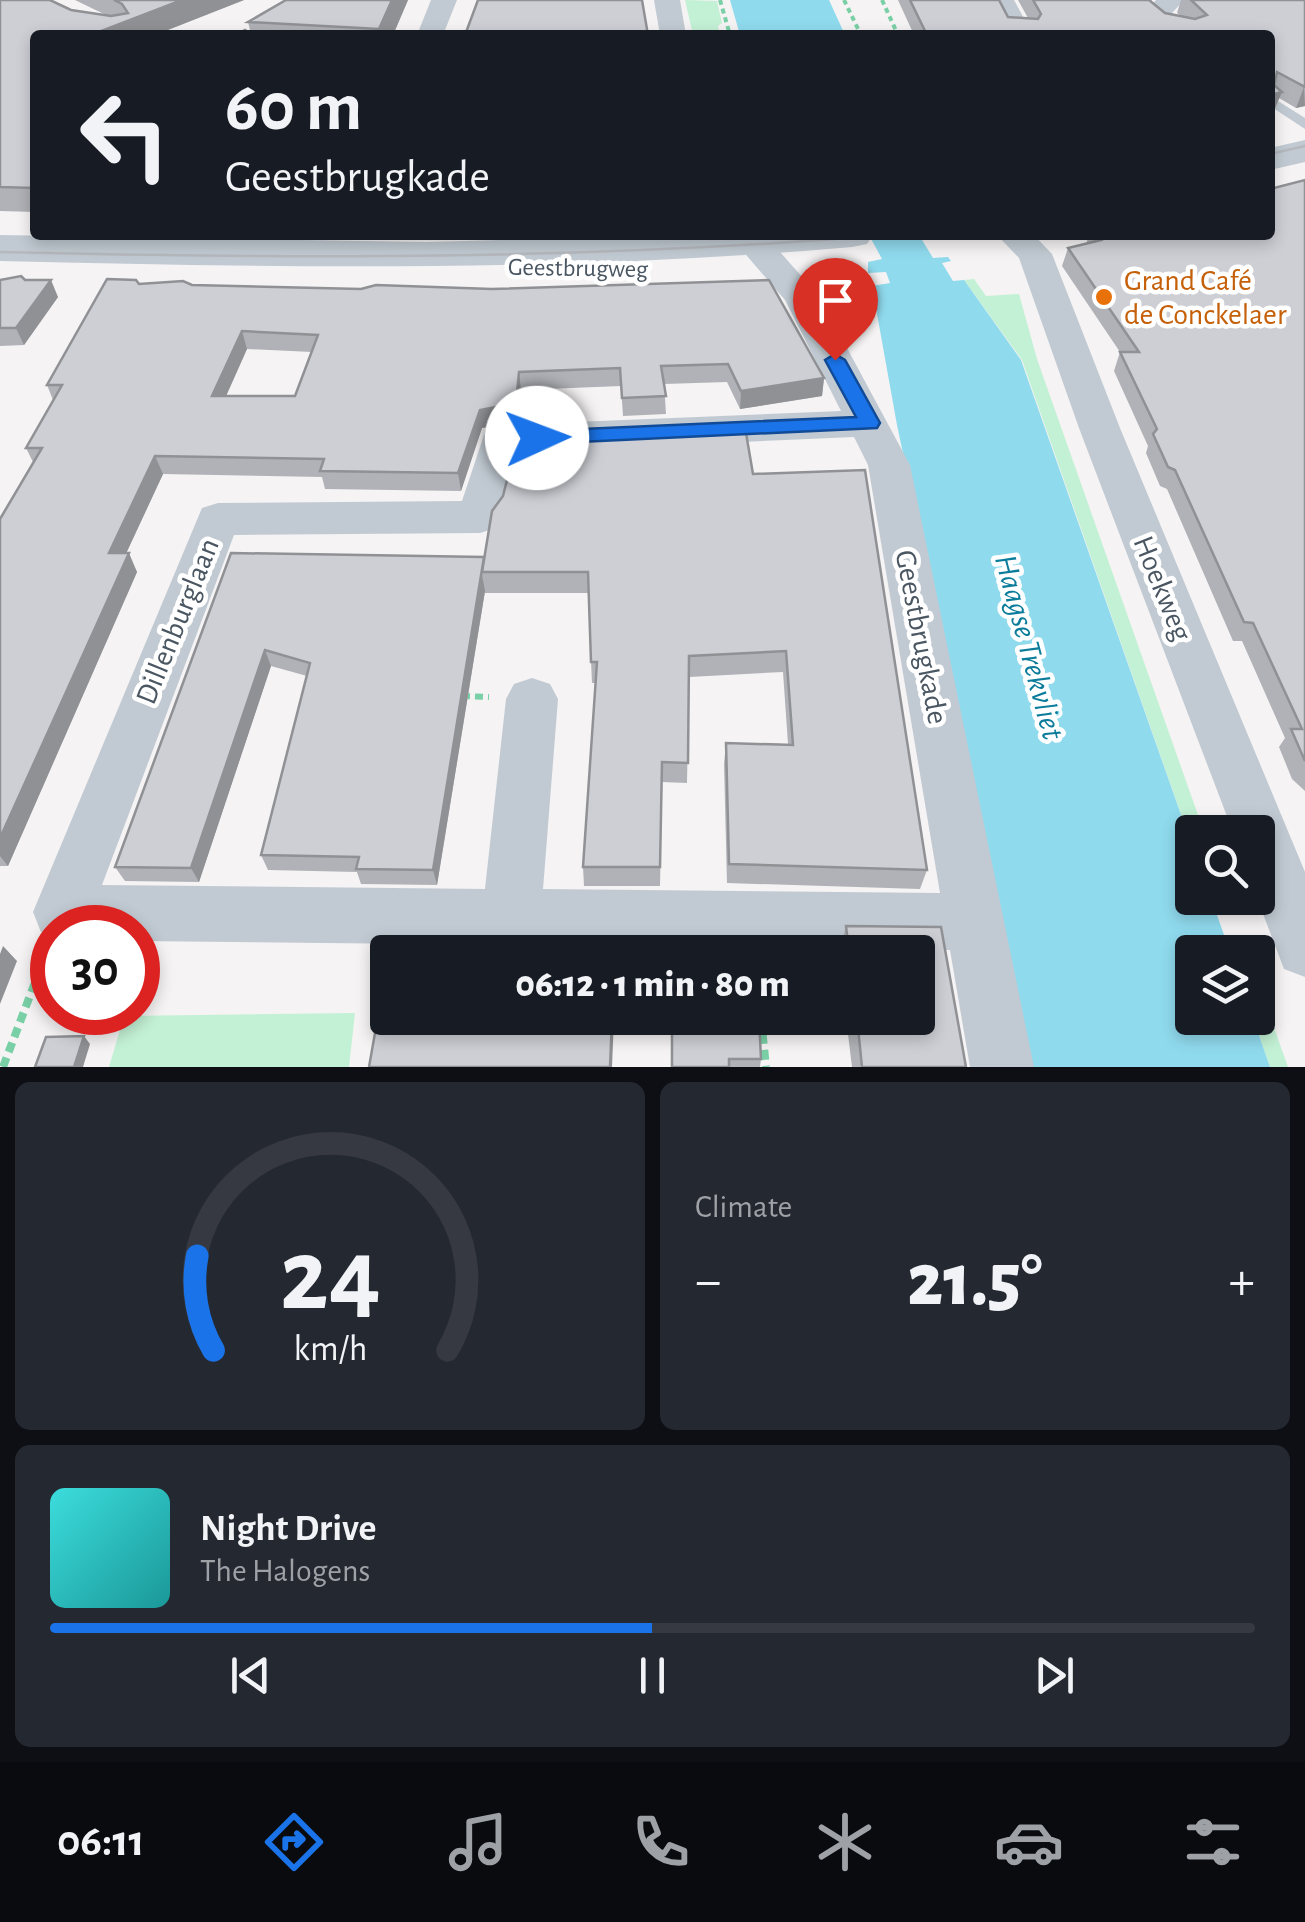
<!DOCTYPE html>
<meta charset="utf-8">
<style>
:root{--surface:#171b24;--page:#242831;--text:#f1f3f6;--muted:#9ea1a6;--line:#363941;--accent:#1a73e8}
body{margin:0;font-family:"Alegreya Sans",sans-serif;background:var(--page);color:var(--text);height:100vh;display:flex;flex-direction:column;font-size:38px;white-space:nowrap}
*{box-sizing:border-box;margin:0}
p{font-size:32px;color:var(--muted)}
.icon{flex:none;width:55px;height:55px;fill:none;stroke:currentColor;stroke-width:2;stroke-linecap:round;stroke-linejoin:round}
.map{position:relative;height:1067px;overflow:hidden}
.panel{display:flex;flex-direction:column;gap:15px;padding:15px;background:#0d0f14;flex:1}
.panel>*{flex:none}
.top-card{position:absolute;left:30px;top:30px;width:1245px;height:210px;border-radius:10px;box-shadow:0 5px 15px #0003;background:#171b24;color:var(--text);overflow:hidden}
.tools{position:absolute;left:1175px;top:815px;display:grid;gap:20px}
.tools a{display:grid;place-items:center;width:100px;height:100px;border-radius:10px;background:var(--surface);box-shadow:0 5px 15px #0003;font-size:50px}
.speed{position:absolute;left:30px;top:905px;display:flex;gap:20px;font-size:50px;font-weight:700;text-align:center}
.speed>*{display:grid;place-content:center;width:130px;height:130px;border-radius:50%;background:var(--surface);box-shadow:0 5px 15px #0003;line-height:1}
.speed .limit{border:15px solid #d22;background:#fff;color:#111}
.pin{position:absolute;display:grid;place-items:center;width:85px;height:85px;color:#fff;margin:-102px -42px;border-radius:50% 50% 50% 0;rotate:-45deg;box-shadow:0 0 10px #0007}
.pin .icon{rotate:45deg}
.me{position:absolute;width:110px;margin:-55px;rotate:88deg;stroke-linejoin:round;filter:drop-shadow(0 0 8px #0008)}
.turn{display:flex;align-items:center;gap:35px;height:210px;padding:0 30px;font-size:45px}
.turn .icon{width:130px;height:130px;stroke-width:2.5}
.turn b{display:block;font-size:70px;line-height:85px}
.big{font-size:75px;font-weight:800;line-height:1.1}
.panel .card{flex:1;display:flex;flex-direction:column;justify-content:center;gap:15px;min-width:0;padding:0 35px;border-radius:15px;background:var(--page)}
.panel .dial{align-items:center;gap:0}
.dial svg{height:260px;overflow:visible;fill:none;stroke:var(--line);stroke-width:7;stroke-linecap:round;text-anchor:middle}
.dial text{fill:var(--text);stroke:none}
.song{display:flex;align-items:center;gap:30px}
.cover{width:120px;height:120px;border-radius:15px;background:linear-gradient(135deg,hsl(180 70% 55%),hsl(180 70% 35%))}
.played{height:10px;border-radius:5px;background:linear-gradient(90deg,var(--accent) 50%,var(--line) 50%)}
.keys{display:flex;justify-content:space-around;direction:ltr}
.heat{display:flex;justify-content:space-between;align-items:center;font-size:55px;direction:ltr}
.panel .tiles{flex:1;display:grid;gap:15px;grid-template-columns:1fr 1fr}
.card:last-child{grid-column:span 2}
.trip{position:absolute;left:370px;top:935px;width:565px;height:100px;border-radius:10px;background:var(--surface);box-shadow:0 5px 15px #0003;font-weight:800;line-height:100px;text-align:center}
.tab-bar{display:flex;height:160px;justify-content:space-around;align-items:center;background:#090b0e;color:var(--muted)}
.tab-bar .icon{width:70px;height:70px}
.tab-bar .current{color:var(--accent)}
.tab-bar b{font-size:45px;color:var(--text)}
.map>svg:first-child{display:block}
.green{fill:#c3f1d5}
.water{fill:#90daee}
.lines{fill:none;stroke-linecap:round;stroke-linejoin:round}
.path-far2{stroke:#7ad0a6;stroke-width:4;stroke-dasharray:5 4;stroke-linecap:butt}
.path-far1{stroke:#7ad0a6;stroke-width:6;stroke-dasharray:8 5;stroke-linecap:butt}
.path{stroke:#7ad0a6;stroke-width:8;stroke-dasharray:10 6;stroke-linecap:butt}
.service{fill:#c1cad2;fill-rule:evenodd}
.minor{fill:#c1cad2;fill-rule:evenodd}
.tertiary{fill:#c1cad2;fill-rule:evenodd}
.tram{stroke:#b5b8bd;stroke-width:2.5}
.wall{fill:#b0b2b7;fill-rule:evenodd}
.shaded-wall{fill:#909195}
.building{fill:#cdcfd5;stroke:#909195;stroke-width:2.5;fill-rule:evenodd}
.route{fill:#1a73e8;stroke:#114b97;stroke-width:2.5}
.food-dot{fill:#e8710a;stroke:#fff;stroke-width:4}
.labels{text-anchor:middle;stroke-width:9;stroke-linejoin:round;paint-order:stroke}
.far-street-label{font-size:25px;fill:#4a5661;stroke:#fff}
.food-label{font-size:30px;fill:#c56008;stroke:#fff;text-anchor:start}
.street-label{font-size:30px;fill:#4a5661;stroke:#fff}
.water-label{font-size:32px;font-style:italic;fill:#0c7c9b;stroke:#fff}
</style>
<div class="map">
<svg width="1305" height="1067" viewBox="0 0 1305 1067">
<rect width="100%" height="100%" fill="#f5f3f3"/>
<!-- green -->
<g class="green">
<polygon points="685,0 717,1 722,23 718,26 719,31 725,35 693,35"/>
<polygon points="974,279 986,296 1019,294 1037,359 1204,832 1192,832 1192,846 1022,360 964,280"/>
<polygon points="1258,982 1288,1067 1270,1067 1253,1018 1258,1018"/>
<polygon points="355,1013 349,1067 109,1067 124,1016"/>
</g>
<!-- water -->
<g class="water">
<polygon points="730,0 829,0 845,35 740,35"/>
<polygon points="869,235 919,235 933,258 948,257 951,261 942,263 953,281 964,280 1021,360 1192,846 1192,898 1211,898 1230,952 1192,952 1192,1018 1253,1018 1270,1067 1032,1067 897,425 872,286 890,283 886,272 868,273 868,262 882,259"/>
</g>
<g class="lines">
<!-- path-far2 -->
<g class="path-far2">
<polyline points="720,0 730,35"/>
<polyline points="844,0 861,35"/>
<polyline points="882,0 898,35"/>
</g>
<!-- path-far1 -->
<polyline class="path-far1" points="462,696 489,697"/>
<!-- path -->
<g class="path">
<polyline points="761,1018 766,1067"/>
<polyline points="3,1067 45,956"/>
</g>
<!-- service -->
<polygon class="service" points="1270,96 1305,118 1305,129 1270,106"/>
<!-- minor -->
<g class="minor">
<polygon points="431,0 457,0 443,35 417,35"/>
<polygon points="654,0 680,0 686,35 660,35"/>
<polygon points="988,0 1014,0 1033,35 1007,35"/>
<path d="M1156,0H1184L1172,13L1197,35C1173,35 1159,34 1143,14Z"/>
<path d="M729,235H765L819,296L910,465L1034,1067H970L950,950L138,941V928H52V936L41,932L33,912L202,508L218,503L462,501L486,429L501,425L841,411L785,300ZM854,437L868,465L940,893L543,889L558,699L550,684L532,678L514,684L506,699L485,889L102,885L234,535L480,533L496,528L502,517L518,452Z"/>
<polygon points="997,235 1034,235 1052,254 1120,428 1305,872 1305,977 1284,969 1257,898 1258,832 1233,832 1079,428 1019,258"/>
</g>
<!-- tertiary -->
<g class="tertiary">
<polygon points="1305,140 1305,162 1270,170 1270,148"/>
<path d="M0,235L426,242L681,235H873L867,244L852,247C568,272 285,268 0,261Z"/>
</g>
<!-- tram -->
<g class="tram">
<polyline points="1270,154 1305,146"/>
<path d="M0,252C296,259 590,260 885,235"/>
</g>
</g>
<!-- wall -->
<g class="wall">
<polygon points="0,0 108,16 75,0 244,0 155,35 35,35 35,212 0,211"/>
<polygon points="408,0 393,35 236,35 251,34 248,22"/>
<polygon points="898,0 999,0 1008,17 1028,18 1018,0 1152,0 1151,1 1165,13 1181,16 1177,13 1181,0 1305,0 1305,106 1296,108 1279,98 1273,113 1270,114 1270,35 914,35"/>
<polygon points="1305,180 1305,791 1292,779 1279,747 1285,738 1242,641 1233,641 1167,489 1160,486 1146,453 1148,446 1114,371 1120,352 1062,266 1068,248 1086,244 1089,235 1270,235"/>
<polygon points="0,280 25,280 58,297 24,345 0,346"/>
<path d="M139,284L192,285L824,378L822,396L740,409L727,382L664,384L666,414L623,416L621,386L521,390L518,421L482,428L461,491L325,489L322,477L163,474L126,553L137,572L8,866H0V519L33,462L26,448L53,400L47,385ZM247,349L312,352L295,396H226Z"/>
<polygon points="672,436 753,474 927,870 920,889 727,883 724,764 726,743 788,744 783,672 689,677 687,783 662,782 660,886 584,886 583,867 596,683 592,683 588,593 485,593 485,591 437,885 361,884 357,872 268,870 261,855 307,676 271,666 199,882 125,881 115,867 231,553 484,557 625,438"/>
<polygon points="846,926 941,927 966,1067 852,1067 846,1018 918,1018 918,952 839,952"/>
<polygon points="672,1018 761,1059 760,1067 672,1067"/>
</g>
<!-- shaded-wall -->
<g class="shaded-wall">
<polygon points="182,0 244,0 155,35 91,35"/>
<polygon points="392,0 408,0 393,35 380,35 379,29"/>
<polygon points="1304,87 1305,106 1296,108"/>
<polygon points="1282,92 1273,113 1270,114 1270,95"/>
<polygon points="51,280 58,297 24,345 16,328"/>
<polygon points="242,331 247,349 218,414 212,396"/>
<polygon points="519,372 521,390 518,421 482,428 461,491 458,473 480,410"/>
<polygon points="824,378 822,396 740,409 741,391"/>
<polygon points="155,456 163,474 118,571 109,553"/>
<polygon points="129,553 137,572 8,866 0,856 0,838"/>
<polygon points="482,575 485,591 437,885 433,870"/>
<polygon points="265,650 271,666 199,882 191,868"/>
<polygon points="3,946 17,961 0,1004 0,954"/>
<polygon points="612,1018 614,1018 612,1067 610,1067"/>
<polygon points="84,1036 90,1044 83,1067 74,1067"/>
</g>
<!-- building -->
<g class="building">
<polygon points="0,0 50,0 71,10 111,16 128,13 122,4 114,0 182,0 91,35 35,35 35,188 0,187"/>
<polygon points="286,0 392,0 379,29 248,22"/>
<polygon points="478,0 642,0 648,35 465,35"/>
<polygon points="910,0 999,0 1008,17 1038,19 1041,14 1033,0 1149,0 1165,13 1195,19 1207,15 1191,0 1305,0 1305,87 1277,72 1274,85 1282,92 1270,95 1270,35 927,35"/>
<polygon points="245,30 254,35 236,35"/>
<polygon points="1305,180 1305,761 1291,729 1302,729 1253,623 1244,622 1175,470 1168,467 1153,434 1157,429 1120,352 1139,352 1068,248 1101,240 1095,235 1270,235 1270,189"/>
<polygon points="21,276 25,280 51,280 16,328 0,328 0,280"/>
<path d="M107,279L136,280L139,284L183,281L192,285L361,289L376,285L492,289L769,280L824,378L741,391L728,364L661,366L666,396L622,398L620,368L519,372L516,403L480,410L458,473L320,471L324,459L155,456L109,553H129L0,838V519L42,448H26L62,385H47ZM242,331L318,335L295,396H212Z"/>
<polygon points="671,428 672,436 746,433 753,474 865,470 927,870 729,864 726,743 793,745 786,651 689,656 688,763 662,762 660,867 583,867 597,662 591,662 588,572 482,572 492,511 503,496 517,440 625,438 625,430"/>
<polygon points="231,553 484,557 433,870 356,869 359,857 261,855 310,663 265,650 191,868 115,867"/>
<polygon points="846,926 941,927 966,1067 862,1067 857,1018 918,1018 918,952 849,952"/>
<polygon points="378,1016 388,1016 388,1018 612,1018 610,1067 369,1067"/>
<polygon points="672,1018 759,1018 761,1059 729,1059 729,1067 672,1067"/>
<polygon points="84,1036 74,1067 35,1067 46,1037"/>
</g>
<!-- route -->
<polygon class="route" points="835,354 845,360 880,423 877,428 537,444 527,438 537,431 856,417 825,360"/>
<!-- markers -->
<circle class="food-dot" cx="1104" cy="297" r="10"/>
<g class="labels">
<!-- far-street labels -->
<g class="far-street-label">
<text transform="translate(578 267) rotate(1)" y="9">Geestbrugweg</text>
</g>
<!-- food labels -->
<g class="food-label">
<text x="1124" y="290">Grand Café<tspan x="1124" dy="34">de Conckelaer</tspan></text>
</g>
<!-- street labels -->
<g class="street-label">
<text transform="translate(1163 588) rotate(68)" y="10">Hoekweg</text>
<text transform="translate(177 621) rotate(-68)" y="10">Dillenburglaan</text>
<text transform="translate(922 637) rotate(79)" y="10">Geestbrugkade</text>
</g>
<!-- water labels -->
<g class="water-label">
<text transform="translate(1030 647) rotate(75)" y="11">Haagse Trekvliet</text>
</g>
</g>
</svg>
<div class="tools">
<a><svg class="icon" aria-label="search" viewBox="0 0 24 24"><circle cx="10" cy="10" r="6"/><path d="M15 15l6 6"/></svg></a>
<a><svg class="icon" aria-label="layers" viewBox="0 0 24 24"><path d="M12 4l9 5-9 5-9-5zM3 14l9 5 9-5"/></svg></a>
</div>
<div class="speed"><div class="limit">30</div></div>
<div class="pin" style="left:835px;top:360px;background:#d93025"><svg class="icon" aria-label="arrive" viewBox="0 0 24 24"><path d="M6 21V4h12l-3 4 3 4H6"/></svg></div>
<svg class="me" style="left:537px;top:438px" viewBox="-20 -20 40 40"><circle r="19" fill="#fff"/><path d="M0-13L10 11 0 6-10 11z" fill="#1a73e8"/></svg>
<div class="trip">06:12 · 1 min · 80 m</div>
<div class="top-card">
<div class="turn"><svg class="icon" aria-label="left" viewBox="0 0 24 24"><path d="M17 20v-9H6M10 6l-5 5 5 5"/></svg><div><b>60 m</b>Geestbrugkade</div></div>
</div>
</div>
<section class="panel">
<div class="tiles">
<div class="card dial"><svg viewBox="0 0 100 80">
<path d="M14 69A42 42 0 1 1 86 69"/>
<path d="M14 69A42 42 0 0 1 9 40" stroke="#1a73e8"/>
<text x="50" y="56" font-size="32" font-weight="700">24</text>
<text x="50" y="72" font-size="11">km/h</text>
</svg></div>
<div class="card"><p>Climate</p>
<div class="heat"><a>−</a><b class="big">21.5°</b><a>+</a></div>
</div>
<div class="card">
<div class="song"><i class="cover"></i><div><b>Night Drive</b><p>The Halogens</p></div></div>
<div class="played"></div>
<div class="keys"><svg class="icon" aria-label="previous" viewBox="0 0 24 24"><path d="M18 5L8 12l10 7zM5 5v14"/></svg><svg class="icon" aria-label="pause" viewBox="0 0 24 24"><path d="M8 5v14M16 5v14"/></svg><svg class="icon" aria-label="next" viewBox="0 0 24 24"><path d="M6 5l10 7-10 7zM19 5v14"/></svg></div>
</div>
</div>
</section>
<nav class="tab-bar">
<b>06:11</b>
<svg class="icon current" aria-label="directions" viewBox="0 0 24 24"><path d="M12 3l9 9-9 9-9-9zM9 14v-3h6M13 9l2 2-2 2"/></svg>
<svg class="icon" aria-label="music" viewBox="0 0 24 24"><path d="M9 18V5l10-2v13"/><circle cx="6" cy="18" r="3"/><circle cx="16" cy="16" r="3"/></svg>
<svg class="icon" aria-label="phone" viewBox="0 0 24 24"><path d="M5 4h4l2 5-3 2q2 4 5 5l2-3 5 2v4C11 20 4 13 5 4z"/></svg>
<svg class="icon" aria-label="climate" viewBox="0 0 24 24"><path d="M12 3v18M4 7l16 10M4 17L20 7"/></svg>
<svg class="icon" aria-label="car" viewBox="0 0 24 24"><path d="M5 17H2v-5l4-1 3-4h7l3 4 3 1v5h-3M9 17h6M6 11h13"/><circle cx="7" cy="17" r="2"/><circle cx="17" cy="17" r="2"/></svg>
<svg class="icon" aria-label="filters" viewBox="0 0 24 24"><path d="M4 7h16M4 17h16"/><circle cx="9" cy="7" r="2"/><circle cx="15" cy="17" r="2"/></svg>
</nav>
